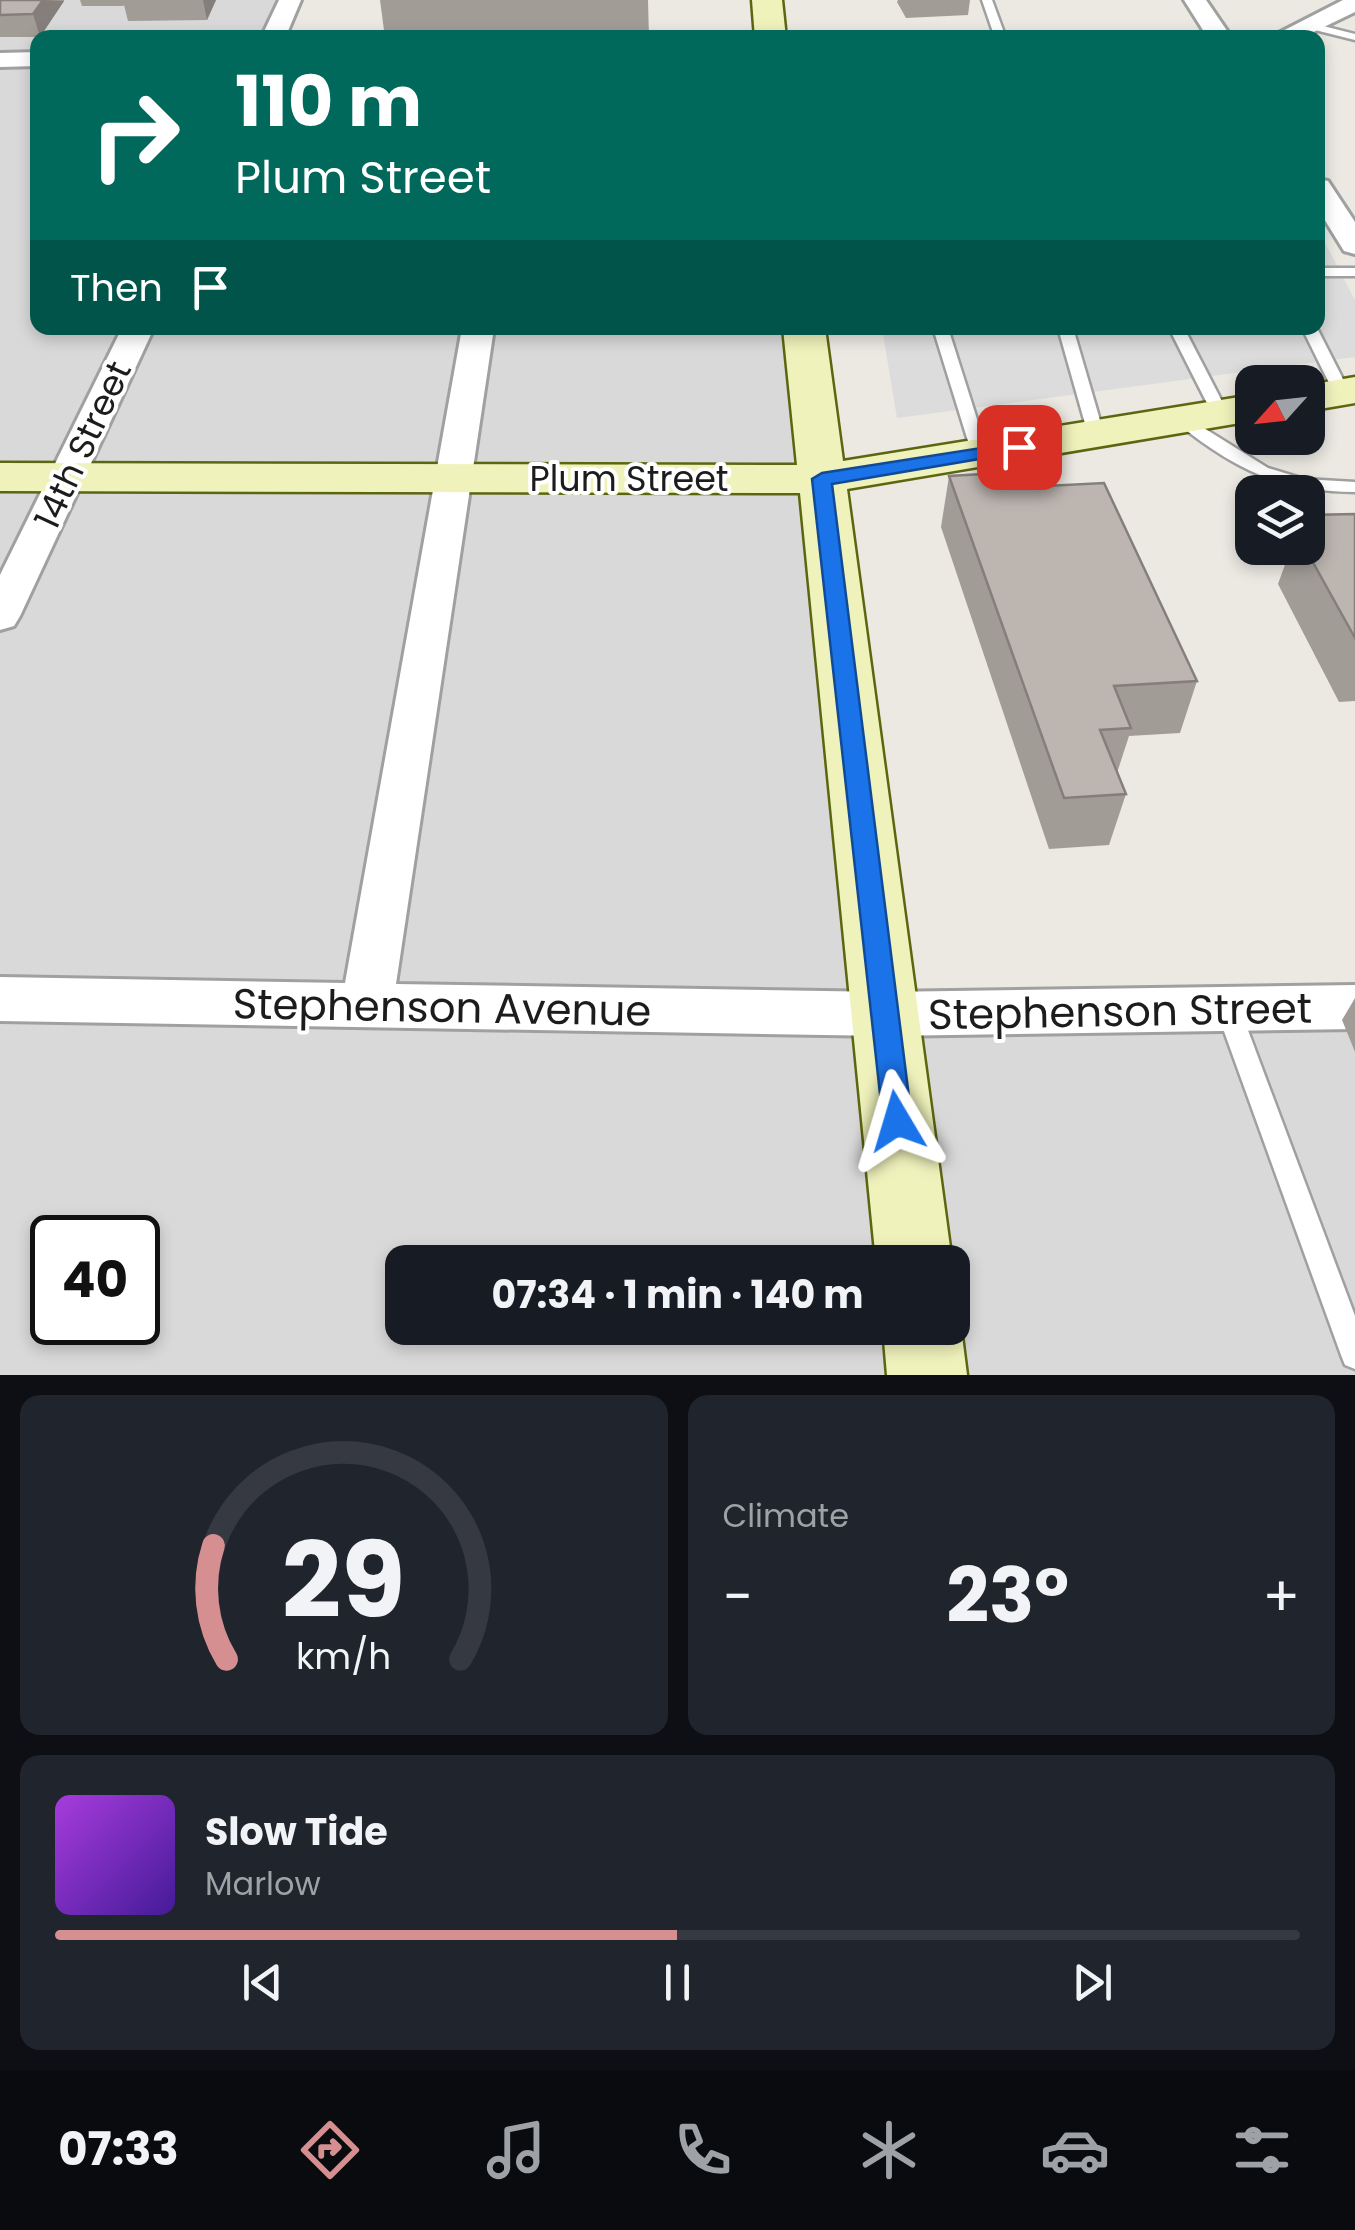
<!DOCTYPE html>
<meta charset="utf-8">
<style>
:root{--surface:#171b24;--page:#20242c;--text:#f1f3f6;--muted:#9ea1a6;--line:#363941;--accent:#d68f90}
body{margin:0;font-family:Poppins,sans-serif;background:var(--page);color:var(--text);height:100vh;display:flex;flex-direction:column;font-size:38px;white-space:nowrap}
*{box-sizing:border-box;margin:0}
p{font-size:32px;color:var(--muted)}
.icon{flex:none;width:55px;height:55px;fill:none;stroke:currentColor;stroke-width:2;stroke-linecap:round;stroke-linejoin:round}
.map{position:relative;height:1375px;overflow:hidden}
.panel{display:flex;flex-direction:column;gap:20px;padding:20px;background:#0d0f14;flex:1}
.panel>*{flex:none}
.top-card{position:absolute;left:30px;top:30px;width:1295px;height:305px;border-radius:20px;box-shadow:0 5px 15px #0003;background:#00695c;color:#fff;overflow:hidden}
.needle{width:65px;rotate:243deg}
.buttons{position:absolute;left:1235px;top:365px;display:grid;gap:20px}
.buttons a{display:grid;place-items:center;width:90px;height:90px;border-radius:20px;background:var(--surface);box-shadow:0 5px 15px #0003;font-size:50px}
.speed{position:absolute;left:30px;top:1215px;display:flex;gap:20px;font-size:50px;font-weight:700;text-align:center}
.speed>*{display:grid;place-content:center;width:130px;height:130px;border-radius:50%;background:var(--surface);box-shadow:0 5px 15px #0003;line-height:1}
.speed .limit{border:5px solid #111;border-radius:15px;background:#fff;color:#111}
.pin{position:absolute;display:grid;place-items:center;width:85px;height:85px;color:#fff;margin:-42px;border-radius:20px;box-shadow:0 5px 15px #0006}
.me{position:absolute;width:110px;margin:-55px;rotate:353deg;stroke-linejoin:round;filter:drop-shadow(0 0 8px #0008)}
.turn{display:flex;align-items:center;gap:35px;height:210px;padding:0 40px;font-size:45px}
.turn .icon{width:130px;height:130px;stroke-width:2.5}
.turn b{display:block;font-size:70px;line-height:85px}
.then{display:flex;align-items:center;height:95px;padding:0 40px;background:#0003;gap:20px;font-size:38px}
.big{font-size:75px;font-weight:700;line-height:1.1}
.panel .tile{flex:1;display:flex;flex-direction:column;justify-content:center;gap:15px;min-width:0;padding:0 35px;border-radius:20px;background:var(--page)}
.panel .dial{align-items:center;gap:0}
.dial svg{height:260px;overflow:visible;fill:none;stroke:var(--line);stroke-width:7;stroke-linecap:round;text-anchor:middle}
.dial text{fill:var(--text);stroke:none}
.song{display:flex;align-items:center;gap:30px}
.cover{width:120px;height:120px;border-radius:15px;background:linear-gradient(135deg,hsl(280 70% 55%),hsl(260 70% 35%))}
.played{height:10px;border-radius:5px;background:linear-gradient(90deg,var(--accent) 50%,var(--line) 50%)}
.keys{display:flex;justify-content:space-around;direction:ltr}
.heat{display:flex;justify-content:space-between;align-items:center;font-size:55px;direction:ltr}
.panel .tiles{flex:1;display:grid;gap:20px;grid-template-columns:1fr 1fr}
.tile:last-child{grid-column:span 2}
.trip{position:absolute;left:385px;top:1245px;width:585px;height:100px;border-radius:20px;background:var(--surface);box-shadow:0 5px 15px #0003;font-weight:700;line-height:100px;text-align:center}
.dock{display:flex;height:160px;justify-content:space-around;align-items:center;background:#090b0e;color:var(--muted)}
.dock .icon{width:70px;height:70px}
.dock .current{color:var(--accent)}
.dock b{font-size:45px;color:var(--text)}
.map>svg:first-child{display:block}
.residential{fill:#dad9d9;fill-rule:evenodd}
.parking{fill:#dcdcdc}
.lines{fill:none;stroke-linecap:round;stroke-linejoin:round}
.lane-casing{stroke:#a0a0a0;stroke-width:5}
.street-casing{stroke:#a0a0a0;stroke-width:6}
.secondary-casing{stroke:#5c6610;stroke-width:5}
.lane{fill:#fff;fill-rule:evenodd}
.street{fill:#fff;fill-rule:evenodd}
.secondary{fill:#eff2bb;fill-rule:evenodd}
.wall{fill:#a29c97}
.shaded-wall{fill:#847f7b}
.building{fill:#bcb5b0;stroke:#847f7b;stroke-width:2.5}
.route{fill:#1a73e8;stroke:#114b97;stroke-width:2.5}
.labels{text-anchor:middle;stroke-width:8;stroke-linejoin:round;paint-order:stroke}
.street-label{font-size:35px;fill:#1c1c1c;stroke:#fff}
.near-street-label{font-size:42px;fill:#1c1c1c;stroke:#fff}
</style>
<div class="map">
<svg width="1355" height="1375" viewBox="0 0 1355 1375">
<rect width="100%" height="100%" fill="#ece9e3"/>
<!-- residential -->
<path class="residential" d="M0,0H290L273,37L38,38V328H808L885,1014L1355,1007V1375H0ZM52,1238H138V1322H52ZM402,1262H952V1328H402Z"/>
<!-- parking -->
<polygon class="parking" points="1318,229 1355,300 1355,357 897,418 882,328 1318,328"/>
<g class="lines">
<!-- lane casing -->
<g class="lane-casing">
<g id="lane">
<polygon points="982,0 992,0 1006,38 995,38"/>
<polygon points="1307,22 1355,34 1355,40 1303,27 1301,25"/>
<rect x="1318" y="268" width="37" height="8"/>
<polygon points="933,328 948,328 988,454 986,458 980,459 972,454"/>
<polygon points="1058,328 1073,328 1104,434 1102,438 1090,438 1088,434"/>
<polygon points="1169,328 1184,328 1228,413 1226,416 1214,416 1212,413"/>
<polygon points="1302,328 1317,328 1350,393 1348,396 1336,396 1334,393"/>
<path d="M1183,415L1268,468L1304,479L1355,482V492C1279,491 1236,470 1177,423L1175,420Z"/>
<polygon points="1228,999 1237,1002 1240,1009 1355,1316 1355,1369 1345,1365 1341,1355 1216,1009 1219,1002"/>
</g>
</g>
<!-- street casing -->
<g class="street-casing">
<g id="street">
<polygon points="279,0 301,0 285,38 261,38"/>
<polygon points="1184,0 1206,0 1232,38 1208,38"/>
<polygon points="1343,0 1355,0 1355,12 1301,38 1269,38"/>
<polygon points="38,52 38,66 0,67 0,53"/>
<polygon points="1318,179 1328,181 1355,222 1355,254 1344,251 1318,209"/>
<polygon points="122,328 154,328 20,616 14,626 0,630 0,575"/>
<polygon points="462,328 494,328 396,984 885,992 1355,985 1355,1029 885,1036 0,1021 0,977 345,983"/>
</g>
</g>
<!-- secondary casing -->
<g class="secondary-casing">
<g id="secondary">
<polygon points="752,0 782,0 786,38 755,38"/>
<polygon points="783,328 825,328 843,461 1252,395 1252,421 847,489 952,1262 876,1262 800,493 0,491 0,463 797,465"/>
<polygon points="1355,377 1355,403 1308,411 1308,385"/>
<polygon points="952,1307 961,1328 967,1375 887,1375 883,1328 952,1328"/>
</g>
</g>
<!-- lane -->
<use href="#lane" class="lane"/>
<!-- street -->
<use href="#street" class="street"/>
<!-- secondary -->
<use href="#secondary" class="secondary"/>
</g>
<!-- wall -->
<g class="wall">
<polygon points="0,0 64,0 64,1 40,37 0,37"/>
<polygon points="80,0 216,0 207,20 128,21 124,5 123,6 82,6"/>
<polygon points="380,0 648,0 649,37 385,38"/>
<polygon points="898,0 970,0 968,15 906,18 897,2"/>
<polygon points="949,476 1026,487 1197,681 1180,733 1129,736 1117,773 1126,794 1109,845 1049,849 941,527"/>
<polygon points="1355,514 1355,701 1339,702 1278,584 1291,548 1308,548 1308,515"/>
<polygon points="1355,998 1355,1052 1342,1020"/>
</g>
<!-- shaded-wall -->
<g class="shaded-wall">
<polygon points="43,0 64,1 40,37 33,14"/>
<polygon points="203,0 216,0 207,20"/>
</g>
<!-- building -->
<g class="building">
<polygon points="0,0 43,0 33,14 0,15"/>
<polygon points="1020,472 1026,487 1104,483 1197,681 1114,686 1131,728 1100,730 1126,794 1064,798 949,476"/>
<polygon points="1355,514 1355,638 1305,548 1308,548 1308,533 1314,533 1308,520 1308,515"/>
</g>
<!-- route -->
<polygon class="route" points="1019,442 1026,443 1026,451 832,484 912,1121 908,1130 897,1134 887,1130 883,1121 812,479 822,473"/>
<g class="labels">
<!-- street labels -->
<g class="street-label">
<text transform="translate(83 445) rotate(-65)" y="12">14th Street</text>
<text x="629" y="491">Plum Street</text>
</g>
<!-- near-street labels -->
<g class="near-street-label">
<text transform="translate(442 1007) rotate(1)" y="15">Stephenson Avenue</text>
<text transform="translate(1120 1011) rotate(-1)" y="15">Stephenson Street</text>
</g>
</g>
</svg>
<div class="buttons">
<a><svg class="needle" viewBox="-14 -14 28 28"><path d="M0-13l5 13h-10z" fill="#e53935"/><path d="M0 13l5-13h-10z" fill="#9ea1a6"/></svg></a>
<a><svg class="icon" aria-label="layers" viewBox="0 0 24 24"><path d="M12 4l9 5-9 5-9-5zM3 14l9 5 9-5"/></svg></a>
</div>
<div class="speed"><div class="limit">40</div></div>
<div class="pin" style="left:1019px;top:447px;background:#d93025"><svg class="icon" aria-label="arrive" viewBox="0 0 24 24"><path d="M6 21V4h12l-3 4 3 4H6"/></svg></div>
<svg class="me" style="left:897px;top:1121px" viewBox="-20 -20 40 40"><path d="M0-17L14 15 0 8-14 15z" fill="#1a73e8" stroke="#fff" stroke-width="4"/></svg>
<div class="trip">07:34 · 1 min · 140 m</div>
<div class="top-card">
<div class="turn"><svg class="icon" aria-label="right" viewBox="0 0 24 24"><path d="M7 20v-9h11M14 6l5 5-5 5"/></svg><div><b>110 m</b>Plum Street</div></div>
<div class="then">Then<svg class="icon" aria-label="arrive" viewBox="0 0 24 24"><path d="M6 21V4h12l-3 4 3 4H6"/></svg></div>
</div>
</div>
<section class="panel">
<div class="tiles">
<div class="tile dial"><svg viewBox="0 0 100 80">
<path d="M14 69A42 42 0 1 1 86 69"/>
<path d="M14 69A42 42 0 0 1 10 34" stroke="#d68f90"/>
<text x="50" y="56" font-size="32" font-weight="700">29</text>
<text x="50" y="72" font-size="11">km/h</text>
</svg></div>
<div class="tile"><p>Climate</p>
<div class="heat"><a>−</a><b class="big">23°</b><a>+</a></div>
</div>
<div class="tile">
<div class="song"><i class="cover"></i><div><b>Slow Tide</b><p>Marlow</p></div></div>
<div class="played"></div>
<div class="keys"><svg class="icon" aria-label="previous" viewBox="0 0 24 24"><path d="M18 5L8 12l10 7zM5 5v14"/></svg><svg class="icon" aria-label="pause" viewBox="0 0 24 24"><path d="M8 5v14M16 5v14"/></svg><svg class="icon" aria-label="next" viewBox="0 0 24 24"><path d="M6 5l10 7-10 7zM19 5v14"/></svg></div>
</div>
</div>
</section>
<nav class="dock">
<b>07:33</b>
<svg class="icon current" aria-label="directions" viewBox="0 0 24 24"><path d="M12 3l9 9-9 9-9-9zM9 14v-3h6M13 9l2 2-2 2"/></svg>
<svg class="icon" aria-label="music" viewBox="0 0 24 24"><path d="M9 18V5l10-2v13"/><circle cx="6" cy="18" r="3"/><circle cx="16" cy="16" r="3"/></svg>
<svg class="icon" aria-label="phone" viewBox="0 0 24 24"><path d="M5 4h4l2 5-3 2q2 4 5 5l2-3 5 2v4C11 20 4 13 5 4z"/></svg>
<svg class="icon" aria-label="climate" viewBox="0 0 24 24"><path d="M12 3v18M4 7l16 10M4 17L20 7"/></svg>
<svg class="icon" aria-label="car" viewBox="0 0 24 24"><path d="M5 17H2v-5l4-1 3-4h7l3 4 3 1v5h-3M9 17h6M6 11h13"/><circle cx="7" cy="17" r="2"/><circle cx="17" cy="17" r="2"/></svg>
<svg class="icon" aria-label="filters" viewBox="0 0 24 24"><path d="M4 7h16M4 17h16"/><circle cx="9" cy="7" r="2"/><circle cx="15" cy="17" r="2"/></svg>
</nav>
